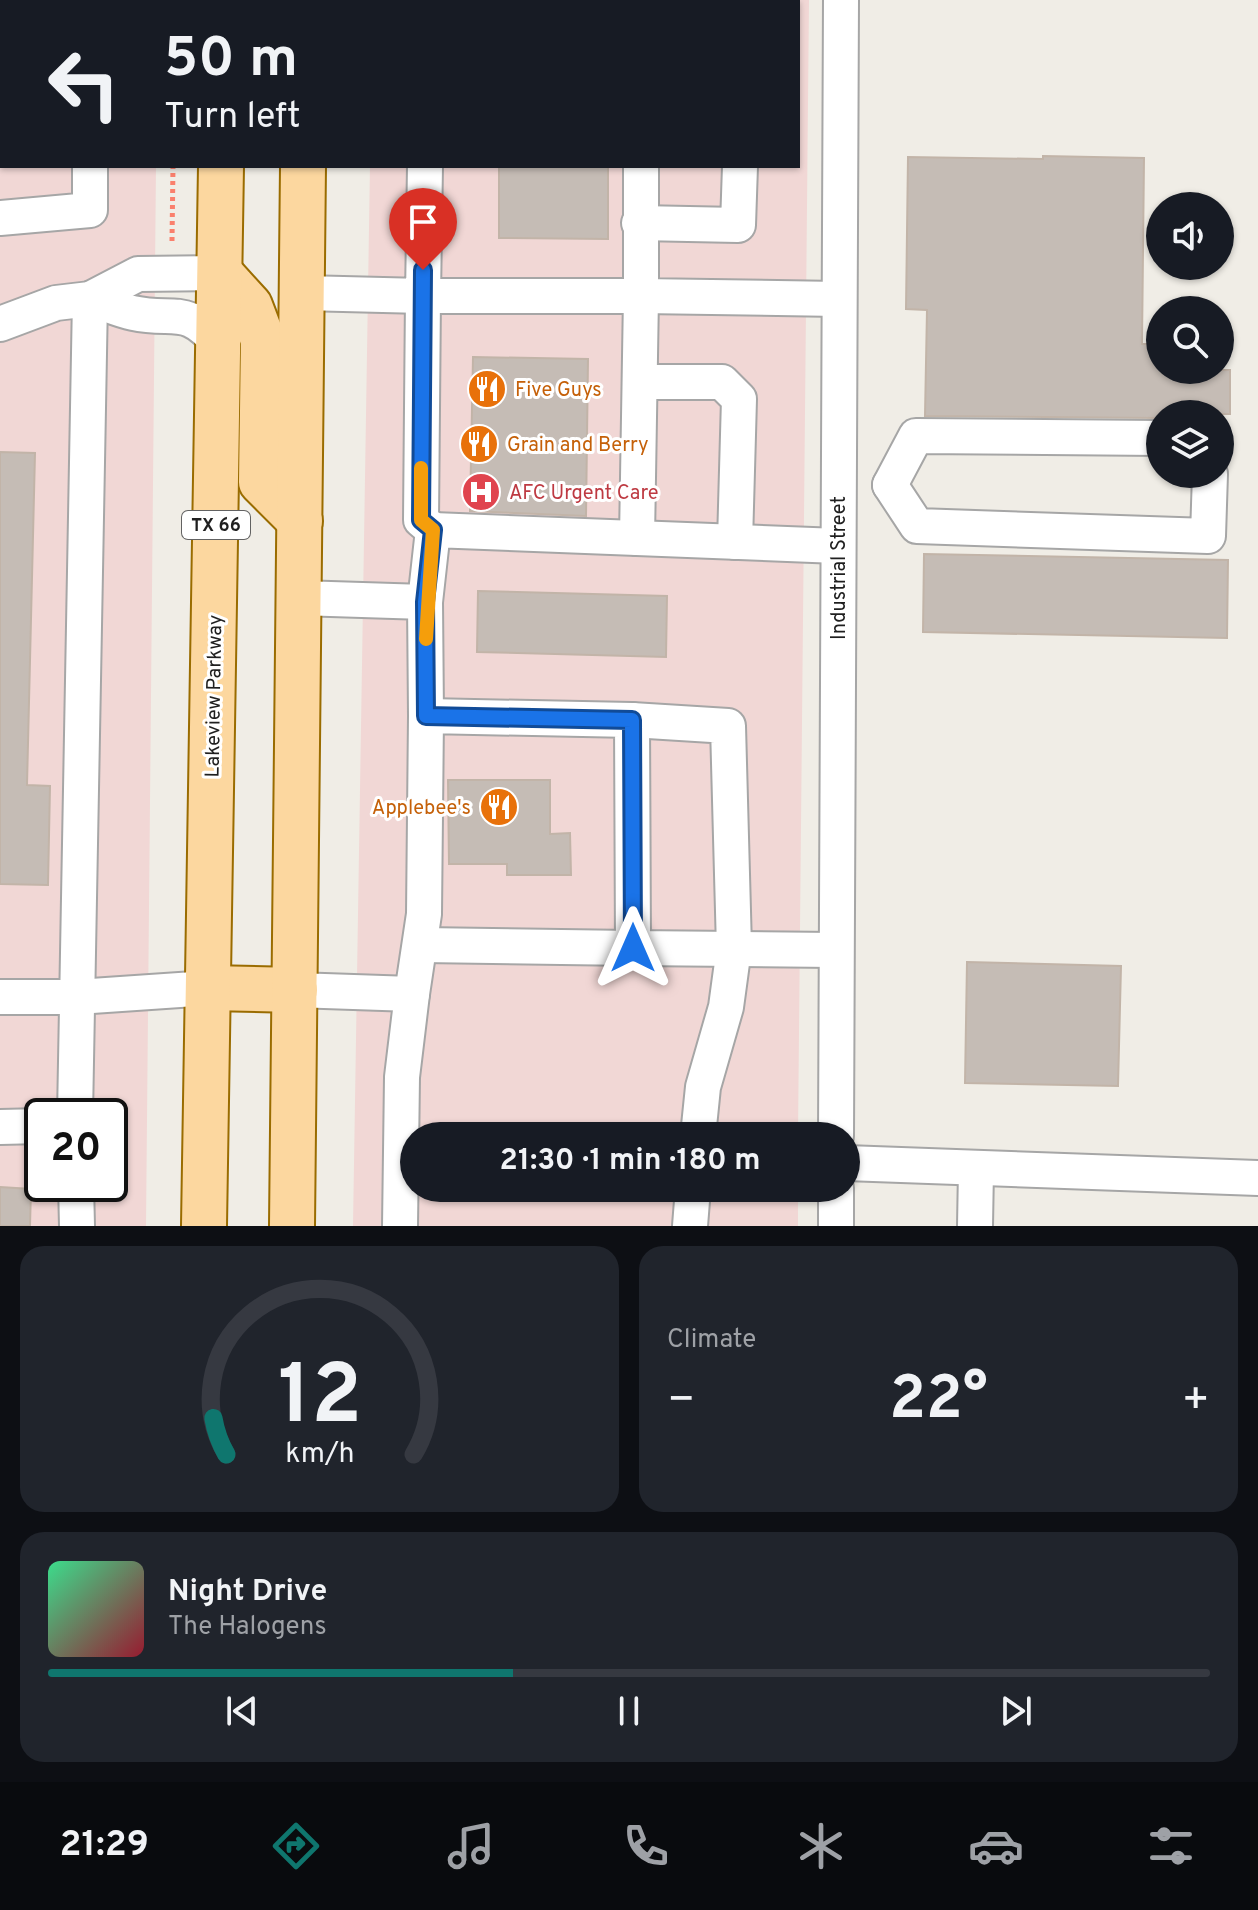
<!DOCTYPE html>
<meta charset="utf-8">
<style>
:root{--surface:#171b24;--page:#20242c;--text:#f1f3f6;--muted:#9ea1a6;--line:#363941;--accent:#0f766e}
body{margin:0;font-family:Overpass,sans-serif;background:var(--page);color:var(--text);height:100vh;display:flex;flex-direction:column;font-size:30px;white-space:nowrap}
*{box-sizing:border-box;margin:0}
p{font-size:26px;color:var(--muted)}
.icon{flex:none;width:44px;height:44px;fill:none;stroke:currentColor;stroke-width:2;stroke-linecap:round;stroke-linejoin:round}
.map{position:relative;height:1226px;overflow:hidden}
.panel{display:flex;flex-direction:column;gap:20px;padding:20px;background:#0d0f14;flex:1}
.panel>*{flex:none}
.hud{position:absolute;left:0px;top:0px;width:800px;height:168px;box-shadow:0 2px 6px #0004;background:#171b24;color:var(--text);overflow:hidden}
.tools{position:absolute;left:1146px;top:192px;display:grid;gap:16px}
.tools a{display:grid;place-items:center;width:88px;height:88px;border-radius:50%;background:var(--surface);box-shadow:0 2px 6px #0004;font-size:40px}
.speed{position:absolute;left:24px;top:1098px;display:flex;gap:16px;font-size:40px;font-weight:700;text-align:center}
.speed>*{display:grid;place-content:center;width:104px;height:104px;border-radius:50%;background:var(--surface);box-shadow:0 2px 6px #0004;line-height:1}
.speed .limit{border:4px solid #111;border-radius:12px;background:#fff;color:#111}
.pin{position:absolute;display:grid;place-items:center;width:68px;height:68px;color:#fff;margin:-82px -34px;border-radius:50% 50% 50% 0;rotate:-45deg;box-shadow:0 0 8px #0007}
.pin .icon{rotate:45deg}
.me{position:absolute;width:88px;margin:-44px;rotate:0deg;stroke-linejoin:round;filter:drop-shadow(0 0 6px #0008)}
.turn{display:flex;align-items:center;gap:28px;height:168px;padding:0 32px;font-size:36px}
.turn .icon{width:104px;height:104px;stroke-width:2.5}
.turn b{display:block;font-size:56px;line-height:68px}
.big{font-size:60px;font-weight:700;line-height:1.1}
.panel .widget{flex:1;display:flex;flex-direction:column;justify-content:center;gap:12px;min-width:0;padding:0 28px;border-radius:24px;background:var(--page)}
.panel .dial{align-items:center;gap:0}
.dial svg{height:208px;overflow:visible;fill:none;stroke:var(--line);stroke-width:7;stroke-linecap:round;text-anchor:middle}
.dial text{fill:var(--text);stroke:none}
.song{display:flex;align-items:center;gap:24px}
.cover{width:96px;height:96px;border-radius:12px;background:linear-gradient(135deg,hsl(150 70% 55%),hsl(350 70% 35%))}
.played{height:8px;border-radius:4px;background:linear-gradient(90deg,var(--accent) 40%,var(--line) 40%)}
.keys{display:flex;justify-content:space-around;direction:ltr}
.heat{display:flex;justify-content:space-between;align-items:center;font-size:44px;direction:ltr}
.panel .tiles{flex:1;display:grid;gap:20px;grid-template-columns:1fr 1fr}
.widget:last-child{grid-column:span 2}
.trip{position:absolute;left:400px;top:1122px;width:460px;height:80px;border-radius:40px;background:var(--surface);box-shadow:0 2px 6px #0004;font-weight:700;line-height:80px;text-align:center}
.tabs{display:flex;height:128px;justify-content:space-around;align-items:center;background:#090b0e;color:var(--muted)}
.tabs .icon{width:56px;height:56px}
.tabs .selected{color:var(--accent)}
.tabs b{font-size:36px;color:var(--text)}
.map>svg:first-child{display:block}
.commercial{fill:#f1d7d5;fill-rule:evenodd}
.building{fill:#c5bcb5;stroke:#c2b4a8;stroke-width:2}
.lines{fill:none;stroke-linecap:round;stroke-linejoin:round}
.minor-casing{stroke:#a6a6a6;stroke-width:38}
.major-casing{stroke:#9a6c00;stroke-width:48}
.path{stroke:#fa806d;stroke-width:5;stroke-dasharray:4 4;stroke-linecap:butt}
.minor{stroke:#fff;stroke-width:34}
.major{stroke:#fcd79f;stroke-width:44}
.route-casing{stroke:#114b97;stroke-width:20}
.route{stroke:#1a73e8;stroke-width:14}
.slow{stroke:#f59e0b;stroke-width:14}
.labels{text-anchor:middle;stroke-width:6;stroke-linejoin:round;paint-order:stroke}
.shield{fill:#fff;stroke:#626262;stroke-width:2}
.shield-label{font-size:18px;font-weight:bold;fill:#1f1f1f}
.food-label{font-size:20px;fill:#c56008;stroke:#fff;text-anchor:start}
.health-label{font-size:20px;fill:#be3a42;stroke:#fff;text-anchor:start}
.street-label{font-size:20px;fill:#1f1f1f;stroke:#fff}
</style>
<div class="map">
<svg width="1258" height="1226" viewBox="0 0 1258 1226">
<rect width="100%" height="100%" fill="#f0ede6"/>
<!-- commercial -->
<g class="commercial">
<path d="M0,0H157L2,2V166H156L146,1226H0ZM42,1116H110V1184H42Z"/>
<polygon points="373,0 809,0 798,1136 414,1136 414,1188 798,1188 798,1226 353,1226 370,166 798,166 798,2"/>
</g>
<!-- building -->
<g class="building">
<polygon points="1043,156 1144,158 1142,344 1160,344 1160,370 1230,370 1230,414 1160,414 1160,418 925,416 927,310 906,309 908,157 1043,159"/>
<polygon points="499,166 608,166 608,239 499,238"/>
<polygon points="473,357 588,359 586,516 470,511"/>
<polygon points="0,452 35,453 27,785 50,786 48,885 0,884"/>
<polygon points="924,554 1228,560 1227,638 923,632"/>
<polygon points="478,591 667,596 666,657 477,652"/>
<polygon points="448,780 550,780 550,834 570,833 571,875 507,875 507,864 449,864"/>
<polygon points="967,962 1121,966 1118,1086 965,1083"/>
<polygon points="0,1187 31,1189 30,1226 0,1226"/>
</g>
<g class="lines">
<!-- minor casing -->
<g class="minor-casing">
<g id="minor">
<polyline points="91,2 91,0"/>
<polyline points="430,2 430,0"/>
<polyline points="645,2 645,0"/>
<polyline points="745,2 745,0"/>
<polyline points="641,166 641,296 839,299"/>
<polyline points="0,218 90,210 90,166"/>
<polyline points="639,223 738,225 740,166"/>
<polyline points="303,293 423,296 425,166"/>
<path d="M90,299C104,303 119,310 133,313C175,322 186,304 219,344"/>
<polyline points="0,324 56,303 90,299 138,274 220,273"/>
<polyline points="640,382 722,382 739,399 735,542"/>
<polyline points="890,485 917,526 1208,536 1210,474"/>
<polyline points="890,485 916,436 1160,438"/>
<polyline points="433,530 421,520 423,296 641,296 637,538"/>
<polyline points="299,598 425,602 426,716"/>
<polyline points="425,602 433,530 838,546"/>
<polyline points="632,720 728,726 734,948 726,1007 703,1087 698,1136"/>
<polyline points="422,945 633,948"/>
<polyline points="295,990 412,994 424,914 426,716 632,720 633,948 835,950"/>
<polyline points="0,997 77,997 209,988"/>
<polyline points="75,1116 90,299"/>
<polyline points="0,1127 42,1126"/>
<polyline points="836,1136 841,0"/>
<polyline points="846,1163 1258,1178"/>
<polyline points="76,1184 77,1226"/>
<polyline points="400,1226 402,1077 412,994"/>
<polyline points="690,1226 693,1188"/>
<polyline points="836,1226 836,1188"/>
<polyline points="975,1226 976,1169"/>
</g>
</g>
<!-- major casing -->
<g class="major-casing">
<g id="major">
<polyline points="223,2 223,0"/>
<polyline points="304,2 304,0"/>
<polyline points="220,273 250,306 263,340 261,482 300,521"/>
<polyline points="209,988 295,990"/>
<polyline points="204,1226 221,166"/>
<polyline points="292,1226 303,166"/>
</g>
</g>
<!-- path -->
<g class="path">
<polyline points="174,2 174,0"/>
<polyline points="172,241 173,166"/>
</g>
<!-- minor -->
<use href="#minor" class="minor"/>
<!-- major -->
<use href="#major" class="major"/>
</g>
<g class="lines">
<!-- route casing -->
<g class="route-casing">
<polyline id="route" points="423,270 421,520 433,530 425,602 426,716 632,720 633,948"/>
</g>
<!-- route -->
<use href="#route" class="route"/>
<!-- slow -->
<polyline class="slow" points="421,468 421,520 433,530 426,639"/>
</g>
<!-- icons -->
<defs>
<g id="restaurant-disc" transform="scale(2)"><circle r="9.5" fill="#e8710a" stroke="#fff"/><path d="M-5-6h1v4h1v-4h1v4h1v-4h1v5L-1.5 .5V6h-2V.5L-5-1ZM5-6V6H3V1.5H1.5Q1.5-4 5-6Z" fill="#fff"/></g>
<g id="hospital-disc" transform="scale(2)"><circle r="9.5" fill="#e0444e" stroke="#fff"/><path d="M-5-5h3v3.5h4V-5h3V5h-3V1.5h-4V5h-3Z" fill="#fff"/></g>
</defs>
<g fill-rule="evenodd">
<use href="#restaurant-disc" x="487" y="389"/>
<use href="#restaurant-disc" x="479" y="444"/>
<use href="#hospital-disc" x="481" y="492"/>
<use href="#restaurant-disc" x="499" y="807"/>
</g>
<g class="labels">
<!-- shield labels -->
<rect class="shield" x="182" y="511" width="68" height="28" rx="6"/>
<g class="shield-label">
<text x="216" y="531">TX 66</text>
</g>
<!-- food labels -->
<g class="food-label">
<text x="515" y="396">Five Guys</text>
<text x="507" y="451">Grain and Berry</text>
<text x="471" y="814" text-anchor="end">Applebee's</text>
</g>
<!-- health labels -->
<g class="health-label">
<text x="509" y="499">AFC Urgent Care</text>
</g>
<!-- street labels -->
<g class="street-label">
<text transform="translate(838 568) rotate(-90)" y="7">Industrial Street</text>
<text transform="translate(213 696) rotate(-89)" y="7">Lakeview Parkway</text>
</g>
</g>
</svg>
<div class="tools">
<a><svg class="icon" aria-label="sound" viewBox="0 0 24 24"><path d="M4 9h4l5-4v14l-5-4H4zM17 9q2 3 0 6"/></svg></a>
<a><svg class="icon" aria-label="search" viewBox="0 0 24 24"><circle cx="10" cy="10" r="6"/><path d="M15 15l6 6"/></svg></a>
<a><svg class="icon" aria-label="layers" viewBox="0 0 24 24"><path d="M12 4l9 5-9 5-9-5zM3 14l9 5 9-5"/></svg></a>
</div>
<div class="speed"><div class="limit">20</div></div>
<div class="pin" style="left:423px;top:270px;background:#d93025"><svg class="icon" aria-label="arrive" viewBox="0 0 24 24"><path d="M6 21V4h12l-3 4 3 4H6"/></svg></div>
<svg class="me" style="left:633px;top:948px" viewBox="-20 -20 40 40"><path d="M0-17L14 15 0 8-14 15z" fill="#1a73e8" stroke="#fff" stroke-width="4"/></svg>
<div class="trip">21:30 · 1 min · 180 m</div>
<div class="hud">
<div class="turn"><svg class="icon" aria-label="left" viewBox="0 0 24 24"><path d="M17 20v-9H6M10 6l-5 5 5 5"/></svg><div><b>50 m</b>Turn left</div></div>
</div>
</div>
<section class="panel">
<div class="tiles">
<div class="widget dial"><svg viewBox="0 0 100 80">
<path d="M14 69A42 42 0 1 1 86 69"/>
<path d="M14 69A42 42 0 0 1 9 55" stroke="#0f766e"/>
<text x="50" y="56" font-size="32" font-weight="700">12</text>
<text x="50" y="72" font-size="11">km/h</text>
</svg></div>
<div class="widget"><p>Climate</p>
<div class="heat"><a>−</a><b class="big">22°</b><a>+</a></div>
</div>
<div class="widget">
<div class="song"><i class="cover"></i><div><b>Night Drive</b><p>The Halogens</p></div></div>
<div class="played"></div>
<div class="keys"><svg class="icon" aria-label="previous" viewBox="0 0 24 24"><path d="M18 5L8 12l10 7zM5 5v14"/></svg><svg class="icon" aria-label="pause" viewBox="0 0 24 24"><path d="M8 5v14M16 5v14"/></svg><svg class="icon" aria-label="next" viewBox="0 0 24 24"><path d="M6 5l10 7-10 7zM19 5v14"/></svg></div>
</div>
</div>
</section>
<nav class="tabs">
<b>21:29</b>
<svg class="icon selected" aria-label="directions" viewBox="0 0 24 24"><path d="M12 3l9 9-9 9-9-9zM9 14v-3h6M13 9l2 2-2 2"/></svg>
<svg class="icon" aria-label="music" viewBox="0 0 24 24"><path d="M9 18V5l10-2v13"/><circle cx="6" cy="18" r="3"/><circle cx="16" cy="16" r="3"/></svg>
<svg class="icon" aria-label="phone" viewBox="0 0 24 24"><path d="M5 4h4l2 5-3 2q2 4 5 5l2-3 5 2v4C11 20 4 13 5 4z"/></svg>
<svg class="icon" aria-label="climate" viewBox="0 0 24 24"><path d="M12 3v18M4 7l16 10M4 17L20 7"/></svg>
<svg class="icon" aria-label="car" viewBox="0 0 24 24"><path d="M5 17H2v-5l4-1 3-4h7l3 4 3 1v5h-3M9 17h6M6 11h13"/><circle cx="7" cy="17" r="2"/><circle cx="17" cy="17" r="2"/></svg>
<svg class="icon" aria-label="filters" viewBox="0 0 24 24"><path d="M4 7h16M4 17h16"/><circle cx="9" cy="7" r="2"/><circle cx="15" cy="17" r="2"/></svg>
</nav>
